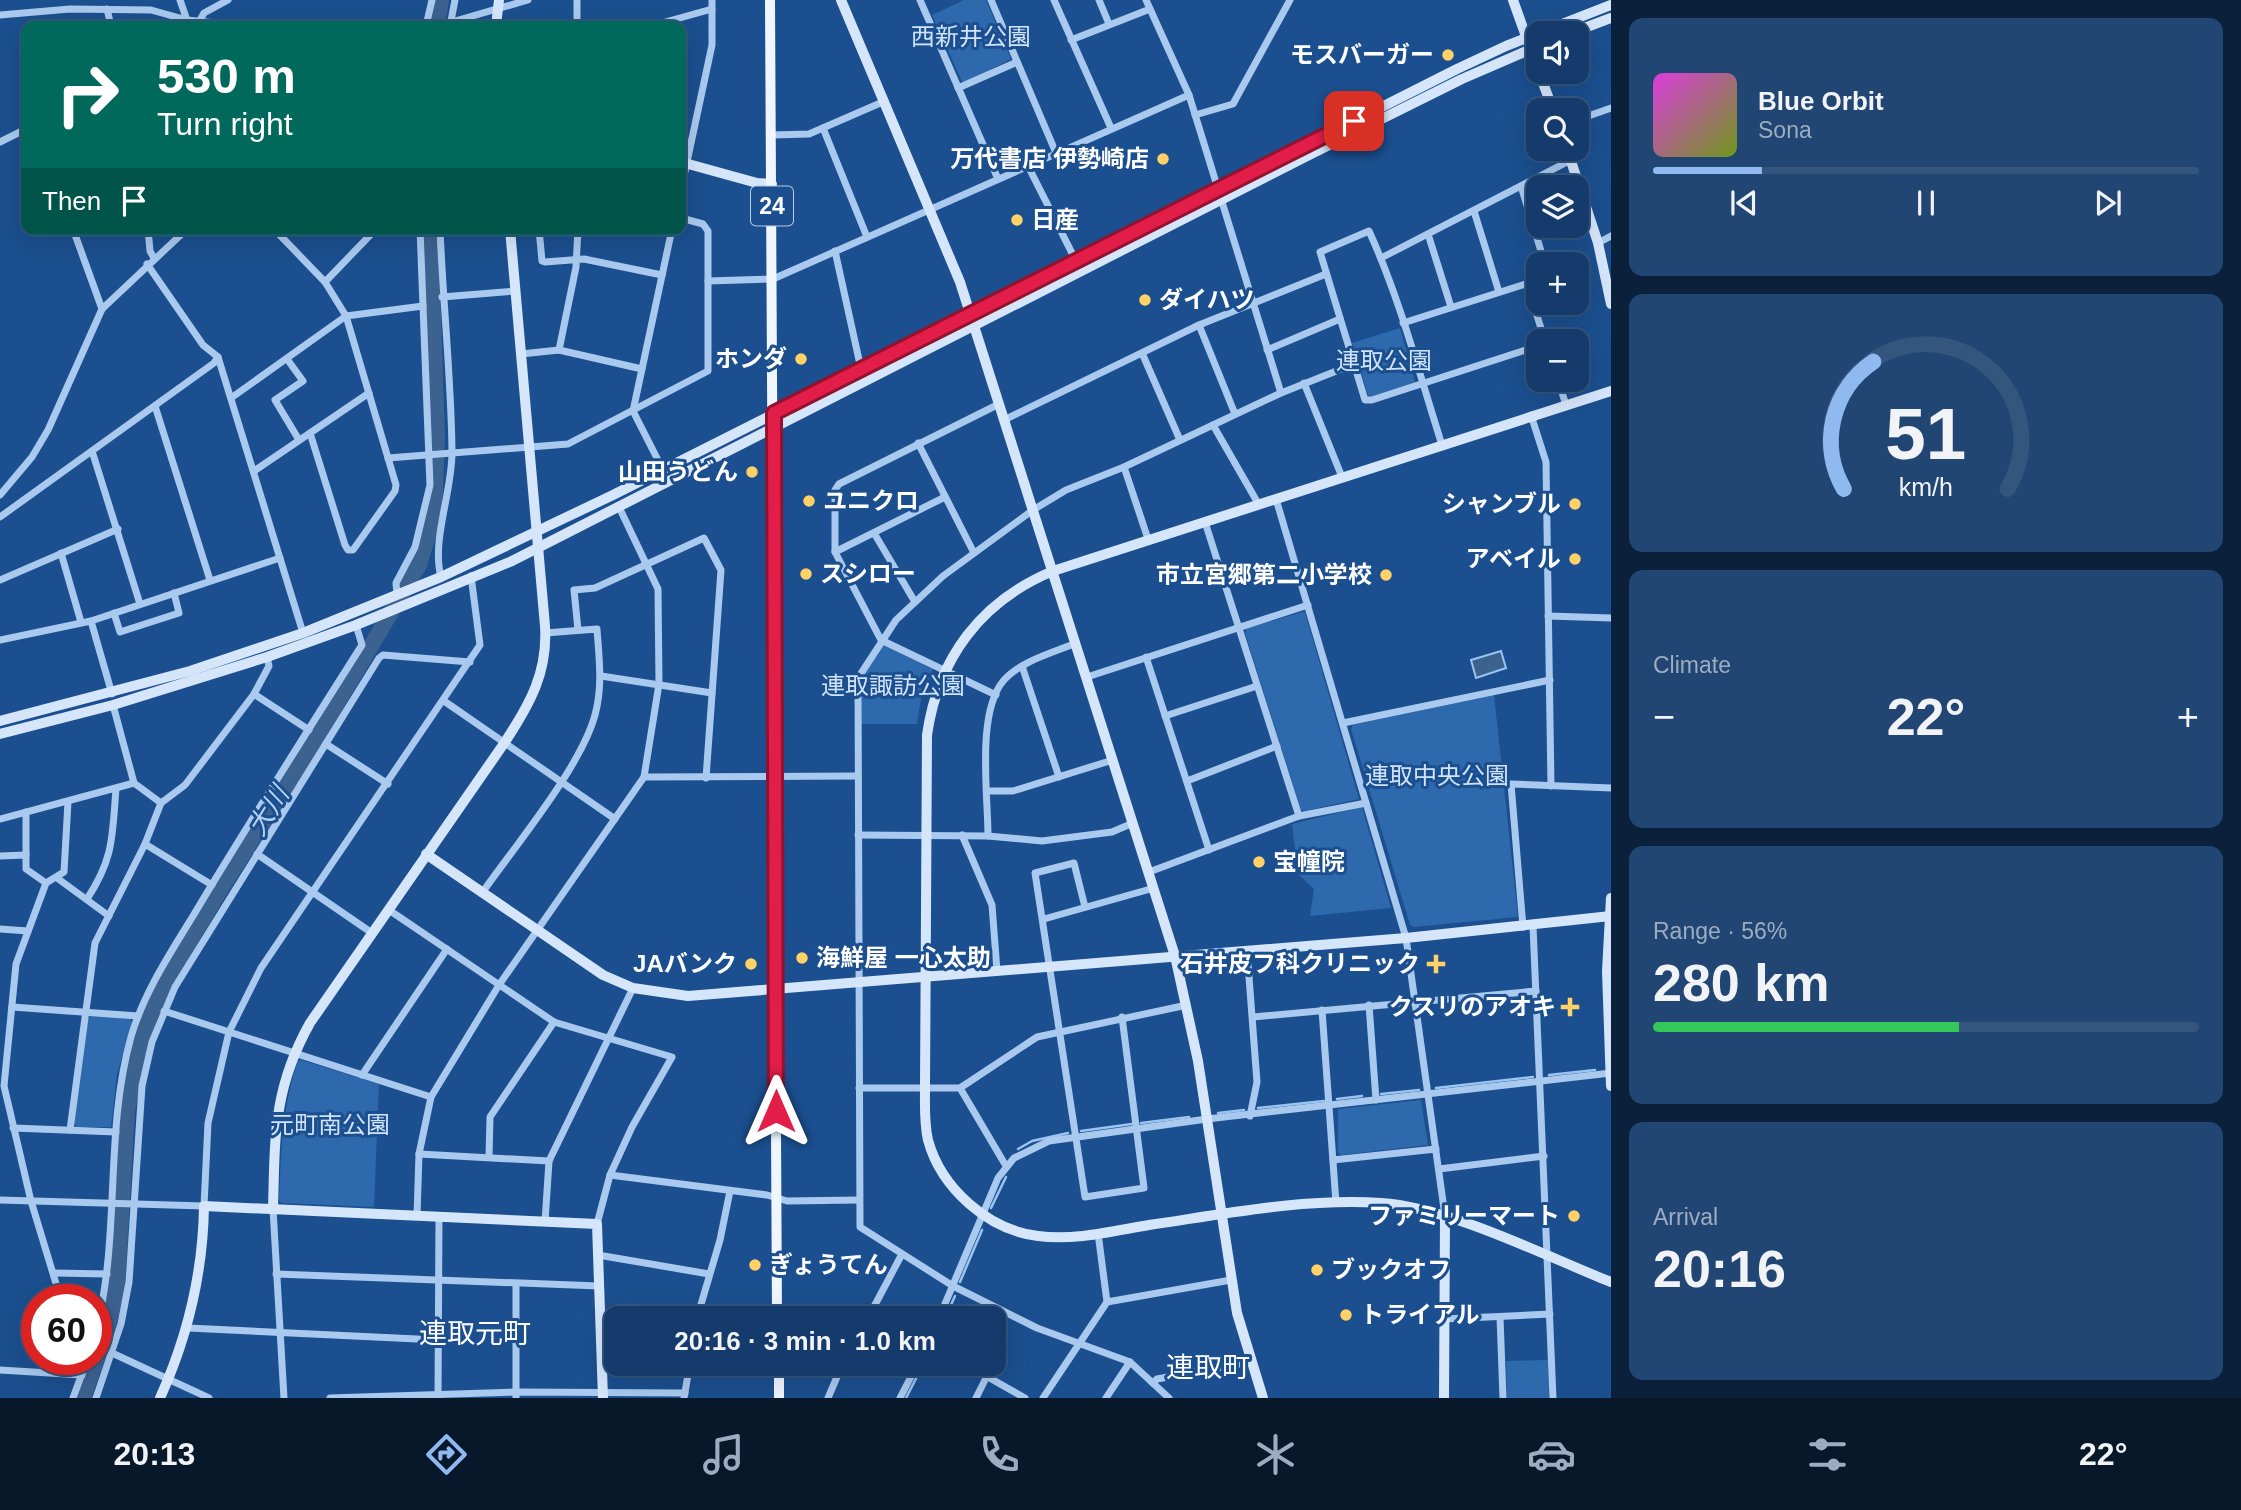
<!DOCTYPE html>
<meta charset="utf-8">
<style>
:root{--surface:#143b6b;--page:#214673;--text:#f1f3f6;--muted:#9dadc1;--line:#33557e;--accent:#90b9f0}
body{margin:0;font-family:Helvetica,"Noto Sans JP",sans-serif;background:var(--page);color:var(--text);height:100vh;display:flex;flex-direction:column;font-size:26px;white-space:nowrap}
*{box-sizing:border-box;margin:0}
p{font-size:23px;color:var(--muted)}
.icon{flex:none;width:38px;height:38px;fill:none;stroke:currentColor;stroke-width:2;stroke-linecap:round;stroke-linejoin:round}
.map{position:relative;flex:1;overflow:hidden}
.details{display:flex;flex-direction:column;gap:18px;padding:18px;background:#0b203b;width:630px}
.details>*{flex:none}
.top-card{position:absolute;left:21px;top:21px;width:665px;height:214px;border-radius:14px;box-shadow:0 7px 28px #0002,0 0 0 2px var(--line);background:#00695c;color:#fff;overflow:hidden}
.controls{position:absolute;left:1526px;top:21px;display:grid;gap:14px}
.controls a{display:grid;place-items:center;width:63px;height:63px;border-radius:14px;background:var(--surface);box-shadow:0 7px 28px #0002,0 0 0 2px var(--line);font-size:35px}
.speed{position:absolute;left:21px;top:1284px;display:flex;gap:14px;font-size:35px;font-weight:700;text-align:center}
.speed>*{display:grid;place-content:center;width:91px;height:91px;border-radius:50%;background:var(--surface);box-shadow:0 7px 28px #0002,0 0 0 2px var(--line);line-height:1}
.speed .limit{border:10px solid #d22;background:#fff;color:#111}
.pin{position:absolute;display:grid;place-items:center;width:60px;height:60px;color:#fff;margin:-30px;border-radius:14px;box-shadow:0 4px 10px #0006}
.me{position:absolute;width:77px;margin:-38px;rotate:0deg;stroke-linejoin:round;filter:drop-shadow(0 0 5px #0008)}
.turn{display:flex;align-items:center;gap:24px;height:147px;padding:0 21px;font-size:32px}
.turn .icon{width:91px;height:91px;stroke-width:2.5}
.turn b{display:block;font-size:49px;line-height:60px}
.then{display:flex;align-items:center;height:66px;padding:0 21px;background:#0003;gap:14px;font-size:26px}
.big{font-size:52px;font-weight:700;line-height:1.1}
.details .card{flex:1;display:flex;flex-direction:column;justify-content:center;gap:10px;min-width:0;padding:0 24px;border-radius:14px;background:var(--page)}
.details .dial{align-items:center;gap:0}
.dial svg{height:182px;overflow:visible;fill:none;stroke:var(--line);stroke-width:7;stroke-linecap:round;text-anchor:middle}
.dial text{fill:var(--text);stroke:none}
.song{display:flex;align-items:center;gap:21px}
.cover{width:84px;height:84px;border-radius:10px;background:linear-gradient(135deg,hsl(300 70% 55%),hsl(80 70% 35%))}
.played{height:7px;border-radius:4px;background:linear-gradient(90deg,var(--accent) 20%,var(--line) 20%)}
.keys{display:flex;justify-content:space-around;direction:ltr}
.heat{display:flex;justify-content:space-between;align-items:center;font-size:38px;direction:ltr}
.charge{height:10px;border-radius:5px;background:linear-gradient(90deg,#34c759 56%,var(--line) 0)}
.trip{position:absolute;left:604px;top:1306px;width:402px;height:70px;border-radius:14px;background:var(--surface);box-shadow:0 7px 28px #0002,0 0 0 2px var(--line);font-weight:700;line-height:70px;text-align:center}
.tab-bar{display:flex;height:112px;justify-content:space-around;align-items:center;background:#08182b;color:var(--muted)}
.tab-bar .icon{width:49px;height:49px}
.tab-bar .current{color:var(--accent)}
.tab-bar b{font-size:32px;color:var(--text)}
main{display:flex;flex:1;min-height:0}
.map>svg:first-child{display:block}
.green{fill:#2e69ad}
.water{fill:#3c6290;stroke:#9cc4f0;stroke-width:2}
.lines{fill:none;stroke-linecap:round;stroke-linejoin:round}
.stream{stroke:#9cc4f0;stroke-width:2.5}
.river{stroke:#3c6290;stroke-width:16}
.street{stroke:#a9c9ee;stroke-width:7}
.secondary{stroke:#d6e6fa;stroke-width:10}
.primary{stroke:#f0f6ff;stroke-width:10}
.route-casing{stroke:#92132f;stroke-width:18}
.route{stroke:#e11d48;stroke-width:12}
.poi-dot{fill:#ffd166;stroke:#1b4f8f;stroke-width:2.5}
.labels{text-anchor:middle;stroke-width:6;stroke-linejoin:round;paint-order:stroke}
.shield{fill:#1b4f8f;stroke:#bbcadd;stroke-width:2}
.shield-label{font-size:23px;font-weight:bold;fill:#fff}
.park-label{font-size:24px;fill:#cfe3fa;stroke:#1b4f8f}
.poi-label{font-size:24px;font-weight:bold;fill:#fff;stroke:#1b4f8f;text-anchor:end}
.water-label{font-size:26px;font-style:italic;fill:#b5d3f5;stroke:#1b4f8f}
.quarter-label{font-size:28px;fill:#fff;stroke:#1b4f8f}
</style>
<main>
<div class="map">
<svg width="1611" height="1398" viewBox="0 0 1611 1398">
<rect width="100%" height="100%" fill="#1b4f8f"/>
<!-- green -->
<g class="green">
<polygon points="964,0 986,0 1011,59 963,84 932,15"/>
<polygon points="1400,328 1415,383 1373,397 1368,395 1352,343"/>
<polygon points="1302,612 1305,612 1359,799 1305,811 1301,810 1245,633 1246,629"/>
<polygon points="883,645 933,669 921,699 917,724 861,724 862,677"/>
<polygon points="1494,695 1518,917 1414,927 1410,925 1351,729 1353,725"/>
<polygon points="1362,807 1391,908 1310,916 1314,889 1298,874 1292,824"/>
<polygon points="91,1016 130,1018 132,1022 117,1074 111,1127 76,1127 74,1122 88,1019"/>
<path d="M301,1060L379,1084L374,1207L282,1203L279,1200C281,1152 282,1107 298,1061Z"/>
<polygon points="1421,1100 1428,1145 1341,1155 1338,1152 1338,1109"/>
<polygon points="1548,1360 1549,1398 1507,1398 1506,1361"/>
</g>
<!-- water -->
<polygon class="water" points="1501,651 1506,668 1476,678 1471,660"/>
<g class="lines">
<!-- stream -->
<g class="stream">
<polyline points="1549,1075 1595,1070"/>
<polyline points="1436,1088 1533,1077"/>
<polyline points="1381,1094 1419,1090"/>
<polyline points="1337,1099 1362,1096"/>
<polyline points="1258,1108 1324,1101"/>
<polyline points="1218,1113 1244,1110"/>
<polyline points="1141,1123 1189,1117"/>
<polyline points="1081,1131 1132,1124"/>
<polyline points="1018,1149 1032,1141 1068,1133"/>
<polyline points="991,1208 1006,1177"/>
<polyline points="960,1282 982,1230"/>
<polyline points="945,1318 955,1296"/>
<polyline points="906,1398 924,1363"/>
</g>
<!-- river -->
<g class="river">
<polyline points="437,26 441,0"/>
<polyline points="83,1398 109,1323 117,1286 127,1111 136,1061 150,1016 165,983 220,890 317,737 419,565 434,516 437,435 430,229"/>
</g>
<!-- street -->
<g class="street">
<polyline points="180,0 189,26"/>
<polyline points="577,0 577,26"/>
<polyline points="920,0 998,179"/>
<polyline points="991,0 1056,153"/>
<polyline points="1054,0 1111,128"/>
<polyline points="1099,0 1109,24"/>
<polyline points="1146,0 1189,95 1281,393"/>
<polyline points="107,9 111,26"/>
<polyline points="0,15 70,9 151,10 187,20 244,26"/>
<polyline points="199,22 204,13 228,0"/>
<polyline points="426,26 432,0"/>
<polyline points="438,26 528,0"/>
<polyline points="450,26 455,0"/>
<polyline points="651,26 712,9"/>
<polyline points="1071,40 1150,9"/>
<polyline points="958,88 1017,62"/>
<polyline points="1195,115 1233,104 1290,0"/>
<polyline points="1577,120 1611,108"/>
<polyline points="823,128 867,237"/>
<polyline points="772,135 809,134 885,101"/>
<polyline points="0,142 26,129"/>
<polyline points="1028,166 1076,261"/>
<polyline points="1521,186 1545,264"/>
<polyline points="681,190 712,45 712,0"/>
<polyline points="1474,211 1499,292"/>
<polyline points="73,229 102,309"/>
<polyline points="148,229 150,251 154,258"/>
<polyline points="274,229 325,282"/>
<polyline points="376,229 325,282 346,316 423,306"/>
<path d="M440,229C443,303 451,376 452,450C453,490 431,540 441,577"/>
<polyline points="539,229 542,261 545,262 584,259 662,275"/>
<polyline points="1428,234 1451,307"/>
<polyline points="1598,243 1611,236"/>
<polyline points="835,251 861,369"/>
<polyline points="1381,258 1571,160"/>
<polyline points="147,264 203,345 218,357 303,633"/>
<polyline points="708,281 773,279 1189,95"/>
<polyline points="1527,284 1545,341"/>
<polyline points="442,297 515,291"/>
<polyline points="1403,323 1538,280"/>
<polyline points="1199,325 1235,414"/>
<polyline points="559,350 576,267 578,229"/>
<polyline points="1267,350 1340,319"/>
<polyline points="1142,353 1180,440"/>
<polyline points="521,354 559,350 642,369"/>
<polyline points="287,359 303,381 275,400 299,440"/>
<polyline points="1558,380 1566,405"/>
<polyline points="1304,383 1342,477"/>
<polyline points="231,398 346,316 396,485 395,491 353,550 348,550 345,545 310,433"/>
<polyline points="155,406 210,580"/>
<polyline points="1531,415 1546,462 1551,786"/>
<polyline points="1004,420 1199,325 1326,274"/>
<polyline points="1213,425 1259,505"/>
<polyline points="918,443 974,553"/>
<path d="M1442,445C1419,373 1400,299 1369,231L1320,252L1365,400H1372L1538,346"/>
<polyline points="92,451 140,604"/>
<polyline points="388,458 568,444 708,371 708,231 703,224 681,218"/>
<polyline points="1124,467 1148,539"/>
<polyline points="663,470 633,411 672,229"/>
<polyline points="254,471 369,393"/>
<polyline points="0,495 32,457 48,430 102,309 187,229"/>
<polyline points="1276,499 1406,938 1445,1216"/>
<polyline points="0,517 214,363 218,357"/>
<polyline points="1205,522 1299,816"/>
<polyline points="874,533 915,602"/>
<polyline points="835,552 945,497"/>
<polyline points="61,553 81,622"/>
<polyline points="0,580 118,529"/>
<polyline points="397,595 396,583 415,547 430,485 420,229"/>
<polyline points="114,613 120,632 179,613 174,593"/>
<polyline points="1548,616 1611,618"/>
<polyline points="91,621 112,694"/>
<polyline points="578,630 574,590 595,588 704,538 721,570 706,778"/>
<polyline points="0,640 91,621 280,558"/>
<polyline points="1146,657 1209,850"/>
<polyline points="1022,666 1059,777"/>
<polyline points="601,676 712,693"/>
<polyline points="1087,677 1308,605"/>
<polyline points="254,694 309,730"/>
<polyline points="996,695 881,640 835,552 835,490 839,484 999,404"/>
<polyline points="444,701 615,819"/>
<polyline points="113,705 134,783 161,803"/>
<polyline points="1165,716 1257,686"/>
<polyline points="1343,723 1550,680"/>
<polyline points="326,744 388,784"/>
<polyline points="644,777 858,776"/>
<polyline points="1187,781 1277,746"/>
<polyline points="988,791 1013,791 1113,760"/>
<polyline points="26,812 26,869 46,883"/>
<polyline points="0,819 134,783"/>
<polyline points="858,835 988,836 1042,841 1112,832 1133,823"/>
<polyline points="962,835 992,905 997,971"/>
<path d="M988,836C988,795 976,712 1004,680C1021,661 1052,653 1076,643"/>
<polyline points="145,844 212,885"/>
<polyline points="257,854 372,933"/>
<polyline points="0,856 26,855"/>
<polyline points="1149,872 1299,816 1366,803"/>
<polyline points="57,878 109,916"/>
<path d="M482,893C515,846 581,767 595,715C603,686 599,658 597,629L545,633"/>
<path d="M87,899C114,858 112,837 116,789"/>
<polyline points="1085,907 1074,863 1035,873 1085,1197 1144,1188 1122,1017"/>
<polyline points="389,910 554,1022 672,1057 632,1127 610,1175 597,1224"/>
<polyline points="1044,919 1154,888"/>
<polyline points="1533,926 1553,1398"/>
<polyline points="1523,927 1511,784 1611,788"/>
<polyline points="0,929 28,931"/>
<polyline points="1247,951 1257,1082 1250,1116"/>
<polyline points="1369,1005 1376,1100"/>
<polyline points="12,1007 138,1016"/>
<polyline points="1322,1010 1336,1203"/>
<polyline points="164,1011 431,1097"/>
<polyline points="1253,1017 1536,991"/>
<polyline points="362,1075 447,949"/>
<polyline points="859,1088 960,1088 1037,1037 1187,1005"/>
<polyline points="960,1088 1006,1166"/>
<polyline points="13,1128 116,1132"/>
<polyline points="70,1130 95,943 145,844 161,803 185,785 254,694 269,666 267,657"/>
<polyline points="419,1154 549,1161"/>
<polyline points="489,1157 490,1117 554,1022"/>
<polyline points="1333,1160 1436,1149"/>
<polyline points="1439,1169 1544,1156"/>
<polyline points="610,1175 767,1195 787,1201 859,1200"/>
<polyline points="0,1200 204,1206 208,1123 229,1032 261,968 480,645 471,576"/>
<polyline points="273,1209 284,1398"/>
<polyline points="417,1216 419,1154 431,1097 499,985 644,777 659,684 658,589 619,507"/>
<polyline points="545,1222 549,1161 633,988"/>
<polyline points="598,1255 709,1274"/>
<polyline points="54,1273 107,1274"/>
<polyline points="276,1274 599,1286"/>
<polyline points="61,1300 31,1201 4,1086 16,964 46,883 64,872 68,802"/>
<polyline points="1107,1302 1231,1280"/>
<polyline points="1500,1317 1503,1398"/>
<polyline points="697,1318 720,1240 730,1191"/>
<polyline points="868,1318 902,1254"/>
<polyline points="939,1318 998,1178 1014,1158 1049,1141 1207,1119 1611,1073"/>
<polyline points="1444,1319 1550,1314"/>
<polyline points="188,1328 438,1340"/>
<path d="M96,1331C121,1234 104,1133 131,1037C145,988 176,945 202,901C254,815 308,730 362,645L356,625"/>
<polyline points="112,1353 209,1398"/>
<polyline points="963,1363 1025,1398"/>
<polyline points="0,1370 82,1375 78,1360"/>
<polyline points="1153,1383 1157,1379 1250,1362"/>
<polyline points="73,1398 87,1360"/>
<polyline points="96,1398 121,1324 129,1282 142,1086 152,1042 175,987 379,658 383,655 470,662"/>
<polyline points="330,1398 516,1392 685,1393"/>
<polyline points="438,1398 439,1217"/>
<polyline points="516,1398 516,1284"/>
<polyline points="684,1398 690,1363"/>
<polyline points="828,1398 843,1363"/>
<polyline points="900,1398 918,1363"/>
<polyline points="976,1398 987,1376"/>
<polyline points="1043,1398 1107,1302 1098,1233"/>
<polyline points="1106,1398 1130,1362"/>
<polyline points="1169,1398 1130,1362 1037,1328 953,1286 860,1227 858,678 896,620 943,576 1033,510 1066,490 1124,467 1281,393 1354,364"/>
</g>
<!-- secondary -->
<g class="secondary">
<polyline points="841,0 960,282 1175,956 1198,1061 1237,1313 1263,1398"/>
<polyline points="1513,0 1538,70"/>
<polyline points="496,26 499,0"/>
<polyline points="1571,33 1611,18"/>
<polyline points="1539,72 1553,110"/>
<polyline points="1567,149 1598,243 1611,304"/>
<polyline points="681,162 757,183 772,184"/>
<path d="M1611,391L1053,571C981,601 938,658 927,735L925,1087C925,1105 924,1123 928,1140C941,1188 988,1230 1038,1236C1074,1241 1113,1231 1149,1225C1224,1214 1304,1198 1381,1203C1449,1207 1545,1256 1611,1282"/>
<polyline points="0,721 190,671 303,633 441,577 613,495 1457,69 1506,46 1611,5"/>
<polyline points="0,734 113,705 267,657 356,625 512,561 1311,154 1462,79 1538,46"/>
<polyline points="426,854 603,975 633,988 688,996 1406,938 1611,916"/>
<polyline points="1611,898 1607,971 1611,1086"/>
<path d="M273,1209C275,1136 273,1089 310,1023L505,742C530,704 548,672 545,626L510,229"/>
<path d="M160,1398C188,1336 203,1274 204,1206L597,1224L603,1398"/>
<polyline points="1444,1398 1445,1216"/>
</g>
<!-- primary -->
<g class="primary">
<polyline points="770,0 777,1318"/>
<polyline points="779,1363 779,1398"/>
</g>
</g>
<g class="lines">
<!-- route casing -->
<g class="route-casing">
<polyline id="route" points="776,1111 774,413 1354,121"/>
</g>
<!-- route -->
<use href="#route" class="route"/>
</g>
<!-- markers -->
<g class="poi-dot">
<circle cx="1448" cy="55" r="7"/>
<circle cx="1163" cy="159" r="7"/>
<circle cx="1017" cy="220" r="7"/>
<circle cx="1145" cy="300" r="7"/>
<circle cx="801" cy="359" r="7"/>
<circle cx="752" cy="472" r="7"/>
<circle cx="809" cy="501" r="7"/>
<circle cx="1575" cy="504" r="7"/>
<circle cx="1575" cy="559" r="7"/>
<circle cx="806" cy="574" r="7"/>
<circle cx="1386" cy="575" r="7"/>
<circle cx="1259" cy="862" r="7"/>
<circle cx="802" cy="958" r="7"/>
<circle cx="751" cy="964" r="7"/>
<path d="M1432.5 953.5h7v7h7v7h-7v7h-7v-7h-7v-7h7z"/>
<path d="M1566.5 996.5h7v7h7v7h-7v7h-7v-7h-7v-7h7z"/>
<circle cx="1574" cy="1216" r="7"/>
<circle cx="755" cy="1265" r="7"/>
<circle cx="1317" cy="1270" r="7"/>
<circle cx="1346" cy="1315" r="7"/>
</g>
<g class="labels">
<!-- shield labels -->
<rect class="shield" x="751" y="186.5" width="42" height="39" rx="5"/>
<g class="shield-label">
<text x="772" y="214">24</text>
</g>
<!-- park labels -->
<g class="park-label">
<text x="971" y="45">西新井公園</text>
<text x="1384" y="369">連取公園</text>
<text x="893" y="694">連取諏訪公園</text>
<text x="1437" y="784">連取中央公園</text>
<text x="330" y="1133">元町南公園</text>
</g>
<!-- poi labels -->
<g class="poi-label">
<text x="1434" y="63">モスバーガー</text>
<text x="1149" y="167">万代書店 伊勢崎店</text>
<text x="1031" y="228" text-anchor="start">日産</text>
<text x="1159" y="308" text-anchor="start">ダイハツ</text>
<text x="787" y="367">ホンダ</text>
<text x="738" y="480">山田うどん</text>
<text x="823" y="509" text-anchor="start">ユニクロ</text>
<text x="1561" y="512">シャンブル</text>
<text x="1561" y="567">アベイル</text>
<text x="820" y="582" text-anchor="start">スシロー</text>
<text x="1372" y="583">市立宮郷第二小学校</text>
<text x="1273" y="870" text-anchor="start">宝幢院</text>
<text x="816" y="966" text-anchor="start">海鮮屋 一心太助</text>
<text x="737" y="972">JAバンク</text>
<text x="1420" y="972">石井皮フ科クリニック</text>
<text x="1556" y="1015">クスリのアオキ</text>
<text x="1560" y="1224">ファミリーマート</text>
<text x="769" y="1273" text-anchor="start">ぎょうてん</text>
<text x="1331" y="1278" text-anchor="start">ブックオフ</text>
<text x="1360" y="1323" text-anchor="start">トライアル</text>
</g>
<!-- water labels -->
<g class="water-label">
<text transform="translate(268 811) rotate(-58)" y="9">大川</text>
</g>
<!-- quarter labels -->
<g class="quarter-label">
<text x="475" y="1343">連取元町</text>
<text x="1208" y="1377">連取町</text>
</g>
</g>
</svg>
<div class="controls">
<a><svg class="icon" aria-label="sound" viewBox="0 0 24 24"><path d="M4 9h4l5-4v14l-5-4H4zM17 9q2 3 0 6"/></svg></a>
<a><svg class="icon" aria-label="search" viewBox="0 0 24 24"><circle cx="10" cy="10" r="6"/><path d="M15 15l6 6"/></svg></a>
<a><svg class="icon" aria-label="layers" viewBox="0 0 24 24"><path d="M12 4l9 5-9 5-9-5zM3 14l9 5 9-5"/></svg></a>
<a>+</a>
<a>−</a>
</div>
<div class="speed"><div class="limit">60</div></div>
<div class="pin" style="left:1354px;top:121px;background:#d93025"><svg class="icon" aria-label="arrive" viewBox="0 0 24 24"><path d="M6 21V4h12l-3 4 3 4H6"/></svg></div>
<svg class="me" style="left:776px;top:1111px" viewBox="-20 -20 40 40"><path d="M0-17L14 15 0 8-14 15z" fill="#e11d48" stroke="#fff" stroke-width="4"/></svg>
<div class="trip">20:16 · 3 min · 1.0 km</div>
<div class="top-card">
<div class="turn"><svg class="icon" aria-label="right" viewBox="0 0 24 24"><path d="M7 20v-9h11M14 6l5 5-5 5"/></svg><div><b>530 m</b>Turn right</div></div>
<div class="then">Then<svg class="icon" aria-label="arrive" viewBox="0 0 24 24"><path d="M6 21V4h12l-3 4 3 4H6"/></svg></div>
</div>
</div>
<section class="details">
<div class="card">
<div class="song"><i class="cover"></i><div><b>Blue Orbit</b><p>Sona</p></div></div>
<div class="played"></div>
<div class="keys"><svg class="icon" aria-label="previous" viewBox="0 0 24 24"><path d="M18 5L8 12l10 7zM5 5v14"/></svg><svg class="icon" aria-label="pause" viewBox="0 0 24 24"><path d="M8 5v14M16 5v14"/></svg><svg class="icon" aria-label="next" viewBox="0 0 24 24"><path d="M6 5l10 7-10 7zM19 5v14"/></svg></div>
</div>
<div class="card dial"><svg viewBox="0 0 100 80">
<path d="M14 69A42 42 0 1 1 86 69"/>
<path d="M14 69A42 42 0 0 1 27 13" stroke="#90b9f0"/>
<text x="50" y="56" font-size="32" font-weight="700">51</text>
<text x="50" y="72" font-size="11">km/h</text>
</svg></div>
<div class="card"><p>Climate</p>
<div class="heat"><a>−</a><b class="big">22°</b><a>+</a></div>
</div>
<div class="card"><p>Range · 56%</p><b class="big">280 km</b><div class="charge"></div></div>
<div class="card"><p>Arrival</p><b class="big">20:16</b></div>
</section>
</main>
<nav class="tab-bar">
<b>20:13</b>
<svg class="icon current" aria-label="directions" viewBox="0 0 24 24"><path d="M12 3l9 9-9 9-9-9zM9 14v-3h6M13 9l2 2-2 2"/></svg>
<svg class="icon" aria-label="music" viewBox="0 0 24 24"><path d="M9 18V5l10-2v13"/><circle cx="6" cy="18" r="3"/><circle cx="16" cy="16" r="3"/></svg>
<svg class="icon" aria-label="phone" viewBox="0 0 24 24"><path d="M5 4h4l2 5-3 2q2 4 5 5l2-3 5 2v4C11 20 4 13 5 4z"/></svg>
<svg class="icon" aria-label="climate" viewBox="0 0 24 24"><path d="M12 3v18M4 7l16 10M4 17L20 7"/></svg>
<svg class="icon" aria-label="car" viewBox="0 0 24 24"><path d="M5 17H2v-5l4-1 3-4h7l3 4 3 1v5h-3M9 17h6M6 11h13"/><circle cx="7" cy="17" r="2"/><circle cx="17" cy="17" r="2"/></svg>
<svg class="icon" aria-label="filters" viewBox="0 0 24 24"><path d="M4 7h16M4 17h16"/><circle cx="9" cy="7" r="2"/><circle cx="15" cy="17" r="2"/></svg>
<b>22°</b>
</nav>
